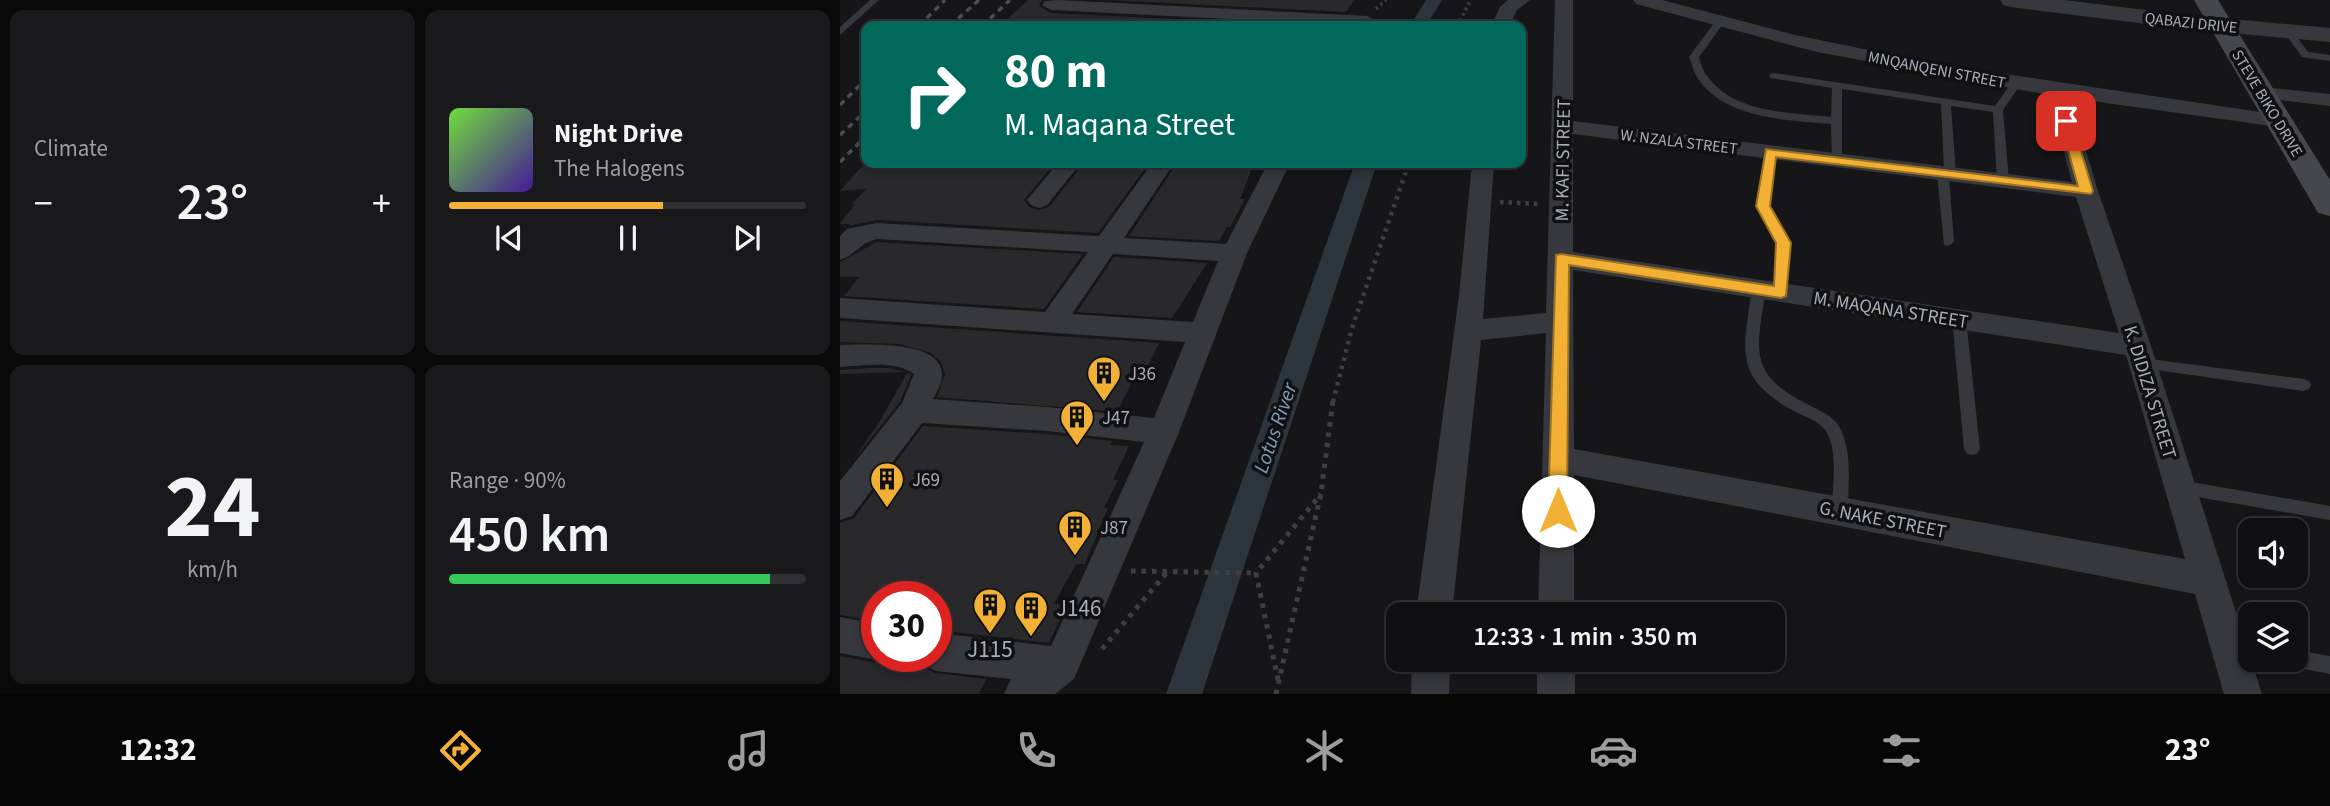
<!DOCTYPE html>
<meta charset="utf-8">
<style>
:root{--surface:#101012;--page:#19191b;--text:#f1f3f6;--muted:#9c9d9f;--line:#303032;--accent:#f2b134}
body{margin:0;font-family:"Source Sans 3",sans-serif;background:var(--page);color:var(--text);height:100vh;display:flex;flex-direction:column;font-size:26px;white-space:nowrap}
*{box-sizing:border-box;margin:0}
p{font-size:23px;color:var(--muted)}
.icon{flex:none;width:38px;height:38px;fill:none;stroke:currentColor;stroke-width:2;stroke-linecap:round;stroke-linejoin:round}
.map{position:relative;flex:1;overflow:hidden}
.drawer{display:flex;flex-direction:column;gap:10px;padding:10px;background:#09090a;width:840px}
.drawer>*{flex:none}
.banner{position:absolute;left:21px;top:21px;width:665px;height:147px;border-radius:14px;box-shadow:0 4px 10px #0003,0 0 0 2px var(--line);background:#00695c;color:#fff;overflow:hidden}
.fabs{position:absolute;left:1398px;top:518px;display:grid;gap:14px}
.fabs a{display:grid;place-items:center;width:70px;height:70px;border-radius:14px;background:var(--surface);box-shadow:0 4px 10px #0003,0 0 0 2px var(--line);font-size:35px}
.speed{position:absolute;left:21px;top:581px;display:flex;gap:14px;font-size:35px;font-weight:700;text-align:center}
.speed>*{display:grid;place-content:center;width:91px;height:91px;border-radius:50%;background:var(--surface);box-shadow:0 4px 10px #0003,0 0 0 2px var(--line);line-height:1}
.speed .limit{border:10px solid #d22;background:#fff;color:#111}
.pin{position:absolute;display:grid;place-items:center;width:60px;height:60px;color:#fff;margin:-30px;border-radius:14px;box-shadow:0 4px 10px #0006}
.me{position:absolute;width:77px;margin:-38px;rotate:0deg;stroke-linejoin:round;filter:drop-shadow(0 0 5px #0008)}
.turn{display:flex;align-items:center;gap:24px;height:147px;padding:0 28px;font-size:32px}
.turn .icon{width:91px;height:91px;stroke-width:2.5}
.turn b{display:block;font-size:49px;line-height:60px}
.big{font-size:52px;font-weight:600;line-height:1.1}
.drawer .tile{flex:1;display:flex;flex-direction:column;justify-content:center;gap:10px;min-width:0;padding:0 24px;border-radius:14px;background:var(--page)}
.drawer .dial{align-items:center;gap:0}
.dial b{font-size:91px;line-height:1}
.song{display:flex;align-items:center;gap:21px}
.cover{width:84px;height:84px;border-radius:10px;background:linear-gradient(135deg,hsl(100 70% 55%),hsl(260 70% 35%))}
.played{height:7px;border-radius:4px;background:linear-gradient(90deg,var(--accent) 60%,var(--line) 60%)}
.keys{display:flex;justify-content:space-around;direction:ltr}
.heat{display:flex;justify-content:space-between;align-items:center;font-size:38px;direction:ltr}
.charge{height:10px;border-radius:5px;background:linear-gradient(90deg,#34c759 90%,var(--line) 0)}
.drawer .tiles{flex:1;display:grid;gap:10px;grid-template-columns:repeat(2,1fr)}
.trip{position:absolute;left:546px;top:602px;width:399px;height:70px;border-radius:14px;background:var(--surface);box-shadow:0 4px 10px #0003,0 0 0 2px var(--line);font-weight:600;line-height:70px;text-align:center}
.menu{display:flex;height:112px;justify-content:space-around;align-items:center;background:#060607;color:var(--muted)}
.menu .icon{width:49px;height:49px}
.menu .active{color:var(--accent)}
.menu b{font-size:32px;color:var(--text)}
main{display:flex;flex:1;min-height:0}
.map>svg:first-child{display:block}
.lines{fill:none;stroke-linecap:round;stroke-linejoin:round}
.canal{fill:#2c353c;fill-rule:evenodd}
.building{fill:#29292c}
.path-far2{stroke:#3d3f44;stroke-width:3.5;stroke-dasharray:2.5 3.5;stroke-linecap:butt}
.path-far1{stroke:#3d3f44;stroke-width:4.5;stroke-dasharray:3.5 5;stroke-linecap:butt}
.path{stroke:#3d3f44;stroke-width:5;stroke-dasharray:4.5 6;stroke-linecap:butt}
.service{fill:#37383d;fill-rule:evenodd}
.minor{fill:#37383d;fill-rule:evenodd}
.tertiary{fill:#37383d;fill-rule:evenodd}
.secondary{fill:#45474d;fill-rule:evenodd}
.rail{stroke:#4a4c52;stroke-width:3.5;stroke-dasharray:6 5;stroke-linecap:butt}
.route{fill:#f2b134;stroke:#9d7322;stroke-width:2}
.labels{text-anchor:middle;stroke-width:7;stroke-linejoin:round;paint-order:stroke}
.far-street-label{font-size:16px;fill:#a8adb8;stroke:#111113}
.street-label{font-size:19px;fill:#a8adb8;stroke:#111113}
.poi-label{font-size:19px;fill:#a8adb8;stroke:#111113;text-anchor:start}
.water-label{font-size:21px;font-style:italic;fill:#7f9bb3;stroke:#111113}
.near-poi-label{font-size:23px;fill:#a8adb8;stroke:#111113;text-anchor:start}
</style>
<main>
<section class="drawer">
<div class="tiles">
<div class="tile"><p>Climate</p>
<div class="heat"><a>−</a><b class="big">23°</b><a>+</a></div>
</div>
<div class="tile">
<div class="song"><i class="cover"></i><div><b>Night Drive</b><p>The Halogens</p></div></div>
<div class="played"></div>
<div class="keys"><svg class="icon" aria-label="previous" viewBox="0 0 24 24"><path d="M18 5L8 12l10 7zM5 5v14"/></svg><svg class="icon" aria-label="pause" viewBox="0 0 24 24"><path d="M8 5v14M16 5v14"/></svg><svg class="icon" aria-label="next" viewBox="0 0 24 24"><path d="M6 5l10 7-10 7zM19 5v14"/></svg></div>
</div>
<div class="tile dial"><b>24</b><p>km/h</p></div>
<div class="tile"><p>Range · 90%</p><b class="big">450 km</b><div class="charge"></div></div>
</div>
</section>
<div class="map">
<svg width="1490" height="694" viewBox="0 0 1490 694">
<rect width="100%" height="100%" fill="#161618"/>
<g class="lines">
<!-- canal -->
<g class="canal">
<polygon points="586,0 602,0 586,26 570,26"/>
<polygon points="515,163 537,163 362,694 326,694"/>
</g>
</g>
<!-- building -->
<g class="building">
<polygon points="188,0 202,0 199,6 211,13 477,26 160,26"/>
<polygon points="269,0 514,0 506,12"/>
<polygon points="25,163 215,163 184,200 189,207 198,210 209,207 244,163 309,163 258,233 37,220 8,226 10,224 0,224 15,204 12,204 26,189 0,191"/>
<polygon points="337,163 414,163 400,199 405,199 390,227 387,227 379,241 289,236"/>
<polygon points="37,242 243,254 204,309 4,296 19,277 0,277 0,262"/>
<polygon points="274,257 367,263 332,318 237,312"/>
<polygon points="0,321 319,343 302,378 295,376 277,412 97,397 105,374 101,362 91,353 59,344 0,342"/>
<polygon points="29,368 48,368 66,372 0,374 0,370"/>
<polygon points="67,373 71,375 60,402 11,463 40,421"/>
<polygon points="83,426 207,434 272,441 270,445 289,446 273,480 278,480 264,508 268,508 245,564 236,564 214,604 227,605 209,643 96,630 96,597 37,597 37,621 0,615 0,523 14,518"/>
<polygon points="0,656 37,663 47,659 77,659 82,667 95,673 146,679 139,694 0,694"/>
</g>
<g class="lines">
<!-- path-far2 -->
<g class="path-far2">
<polyline points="536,9 546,0"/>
<polyline points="617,26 631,0"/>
<polyline points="565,175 569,163"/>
</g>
<!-- path-far1 -->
<g class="path-far1">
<polyline points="660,202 700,204"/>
<polyline points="493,402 512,328 565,174"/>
</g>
<!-- path -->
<g class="path">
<polyline points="291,571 416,573"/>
<polyline points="262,649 328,571"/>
<polyline points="438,680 416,573 481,494"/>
<polyline points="436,694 481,493 493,400"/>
</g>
<!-- service -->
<g class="service">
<polygon points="30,0 39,0 0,35 0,27"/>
<path d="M877,19L885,21L859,57C861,64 863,72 868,77C894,113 951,113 991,117L992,88L930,78V74L934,73L1155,106L1172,82H1180L1181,84L1163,110L1169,181L1163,185L1157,181L1153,112L1111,106L1116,174L1109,177L1114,242L1108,246L1104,245L1097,174L1104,171L1101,104L1002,89V160L1000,162H992L991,124C948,120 883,119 857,77C853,71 852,63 849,57Z"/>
<polygon points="1445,29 1451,29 1468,52 1490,55 1490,61 1462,57 1443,31"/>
<polygon points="930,149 936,152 929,206 949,243 948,292 941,297 934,292 937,243 917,206 924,152"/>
<path d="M919,284L926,289C917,349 906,374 969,405C980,411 992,415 999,426C1013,452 1008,483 1008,511L1006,516L1000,518L994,516L992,511C992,487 999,452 986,431C979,421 965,417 954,411C893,377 903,351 912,289Z"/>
<polygon points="1119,314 1126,319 1140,449 1137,454 1132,455 1127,454 1124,449 1112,319"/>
<polygon points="1302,358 1464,379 1469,381 1471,385 1469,389 1464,391 1302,368 1297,367 1295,363 1297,359"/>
<polygon points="1340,480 1490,506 1490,520 1340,494 1334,492 1332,487 1334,482"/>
<polygon points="1456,650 1490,656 1490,674 1449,666 1447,660 1456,660"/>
</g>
<!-- minor -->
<g class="minor">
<polygon points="218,0 527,16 536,21 533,25 523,26 211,10 202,5 205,1"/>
<polygon points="668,0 690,0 677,10 669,26 651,26 660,7"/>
<path d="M715,0H733V121L1232,182L1209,95L977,52L796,4L793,0H822L955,35L1092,63L1447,116L1450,121L1447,126L1439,127L1230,98L1258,191L1311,346L1422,694H1384L1355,594L734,475V614H698L706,333L641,340L612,614H576L619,296L632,163H654L643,319L706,313ZM733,134L1236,197L1279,333L733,252ZM733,270L1286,355L1345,559L734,449Z"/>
<polygon points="1422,87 1490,94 1490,106 1415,97 1412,93 1415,89"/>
<polygon points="218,163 241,163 207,205 199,208 191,205 187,200"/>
<path d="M312,163H334L284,238L386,244L428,163H450L407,253L339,432L234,679L215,694H164L171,679L96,671L83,665L79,656H96V633L211,646L304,442L207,431L82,423L12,516L0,520V481L62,403L74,374C55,360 23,366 0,367V345C23,345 101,339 102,374C103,382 97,392 93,399L207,407L314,418L345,342L0,318V298L205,312L248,252L37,239C19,243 16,255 0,260V236L7,229L37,223L259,236ZM273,254L378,261L353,322L232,314Z"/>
<polygon points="0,617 37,624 37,656 47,656 37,660 0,653"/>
<polygon points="572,660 610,660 609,694 571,694"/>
<rect x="697" y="660" width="38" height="34"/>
</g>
<!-- tertiary -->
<polygon class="tertiary" points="1160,0 1224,0 1347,15 1490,28 1490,42 1347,29 1171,7 1163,5"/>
<!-- secondary -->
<polygon class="secondary" points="1354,0 1378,0 1490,180 1490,216 1478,213 1474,206"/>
<!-- rail -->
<g class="rail">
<polyline points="79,26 105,0"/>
<polyline points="110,26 139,0"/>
<polyline points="142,26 170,0"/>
<polyline points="0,105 26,79"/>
<polyline points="0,135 26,111"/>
<polyline points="0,162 26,136"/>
</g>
</g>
<!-- route -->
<polygon class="route" points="1226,118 1232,121 1253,191 1251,194 936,157 930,206 951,243 946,296 941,298 729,265 727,511 724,517 718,519 711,517 708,511 716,255 721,254 934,286 936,243 916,206 926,149 1238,186 1220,121"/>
<!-- icons -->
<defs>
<g id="building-pin" transform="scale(1.75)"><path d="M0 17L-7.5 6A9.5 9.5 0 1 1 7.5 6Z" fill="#f2b134" stroke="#111113"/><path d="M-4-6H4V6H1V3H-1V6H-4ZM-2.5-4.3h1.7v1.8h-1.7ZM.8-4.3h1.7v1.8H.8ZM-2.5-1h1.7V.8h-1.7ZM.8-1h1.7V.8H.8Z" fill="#111"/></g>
</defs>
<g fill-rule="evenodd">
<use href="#building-pin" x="264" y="373"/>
<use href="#building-pin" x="237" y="417"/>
<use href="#building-pin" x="47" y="479"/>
<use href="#building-pin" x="235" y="527"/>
<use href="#building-pin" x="150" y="605"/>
<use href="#building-pin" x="191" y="608"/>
</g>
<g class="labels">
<!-- far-street labels -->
<g class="far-street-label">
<text transform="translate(1351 22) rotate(6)" y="6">QABAZI DRIVE</text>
<text transform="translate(1097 69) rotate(11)" y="6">MNQANQENI STREET</text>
<text transform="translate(1428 103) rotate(59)" y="6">STEVE BIKO DRIVE</text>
<text transform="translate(839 141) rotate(7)" y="6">W. NZALA STREET</text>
</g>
<!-- street labels -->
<g class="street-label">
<text transform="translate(722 160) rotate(-89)" y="7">M. KAFI STREET</text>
<text transform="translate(1051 309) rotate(9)" y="7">M. MAQANA STREET</text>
<text transform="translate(1311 392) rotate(73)" y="7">K. DIDIZA STREET</text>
<text transform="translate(1043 519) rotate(11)" y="7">G. NAKE STREET</text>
</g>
<!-- poi labels -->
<g class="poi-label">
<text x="288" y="380">J36</text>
<text x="262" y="424">J47</text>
<text x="72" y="486">J69</text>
<text x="260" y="534">J87</text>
</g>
<!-- water labels -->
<g class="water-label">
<text transform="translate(435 428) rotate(-71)" y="7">Lotus River</text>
</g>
<!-- near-poi labels -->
<g class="near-poi-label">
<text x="216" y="616">J146</text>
<text x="150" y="657" text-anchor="middle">J115</text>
</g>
</g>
</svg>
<div class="fabs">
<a><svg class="icon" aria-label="sound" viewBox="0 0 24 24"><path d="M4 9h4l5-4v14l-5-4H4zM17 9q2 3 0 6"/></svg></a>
<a><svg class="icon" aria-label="layers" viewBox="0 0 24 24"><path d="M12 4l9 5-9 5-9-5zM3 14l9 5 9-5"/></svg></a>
</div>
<div class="speed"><div class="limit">30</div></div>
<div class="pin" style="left:1226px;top:121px;background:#d93025"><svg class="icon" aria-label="arrive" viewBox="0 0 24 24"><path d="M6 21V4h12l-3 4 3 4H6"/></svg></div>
<svg class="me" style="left:718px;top:511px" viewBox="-20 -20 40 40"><circle r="19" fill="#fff"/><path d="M0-13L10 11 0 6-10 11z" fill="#f2b134"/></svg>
<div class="trip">12:33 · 1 min · 350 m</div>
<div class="banner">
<div class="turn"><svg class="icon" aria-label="right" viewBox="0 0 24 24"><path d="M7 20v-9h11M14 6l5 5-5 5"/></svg><div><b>80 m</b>M. Maqana Street</div></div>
</div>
</div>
</main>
<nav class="menu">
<b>12:32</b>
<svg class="icon active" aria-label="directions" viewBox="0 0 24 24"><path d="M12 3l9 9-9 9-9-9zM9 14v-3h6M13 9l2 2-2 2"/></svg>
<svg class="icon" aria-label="music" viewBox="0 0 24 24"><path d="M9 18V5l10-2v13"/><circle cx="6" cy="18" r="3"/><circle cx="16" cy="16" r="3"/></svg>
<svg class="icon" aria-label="phone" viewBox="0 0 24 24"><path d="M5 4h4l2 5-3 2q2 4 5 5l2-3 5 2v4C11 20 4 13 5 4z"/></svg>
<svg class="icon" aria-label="climate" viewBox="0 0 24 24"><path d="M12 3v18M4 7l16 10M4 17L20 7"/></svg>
<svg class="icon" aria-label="car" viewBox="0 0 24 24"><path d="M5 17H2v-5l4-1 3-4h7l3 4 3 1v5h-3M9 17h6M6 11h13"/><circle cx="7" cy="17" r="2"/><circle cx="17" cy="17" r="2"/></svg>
<svg class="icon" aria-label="filters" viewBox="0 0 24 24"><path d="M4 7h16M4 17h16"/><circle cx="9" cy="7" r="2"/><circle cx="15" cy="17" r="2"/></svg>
<b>23°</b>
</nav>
